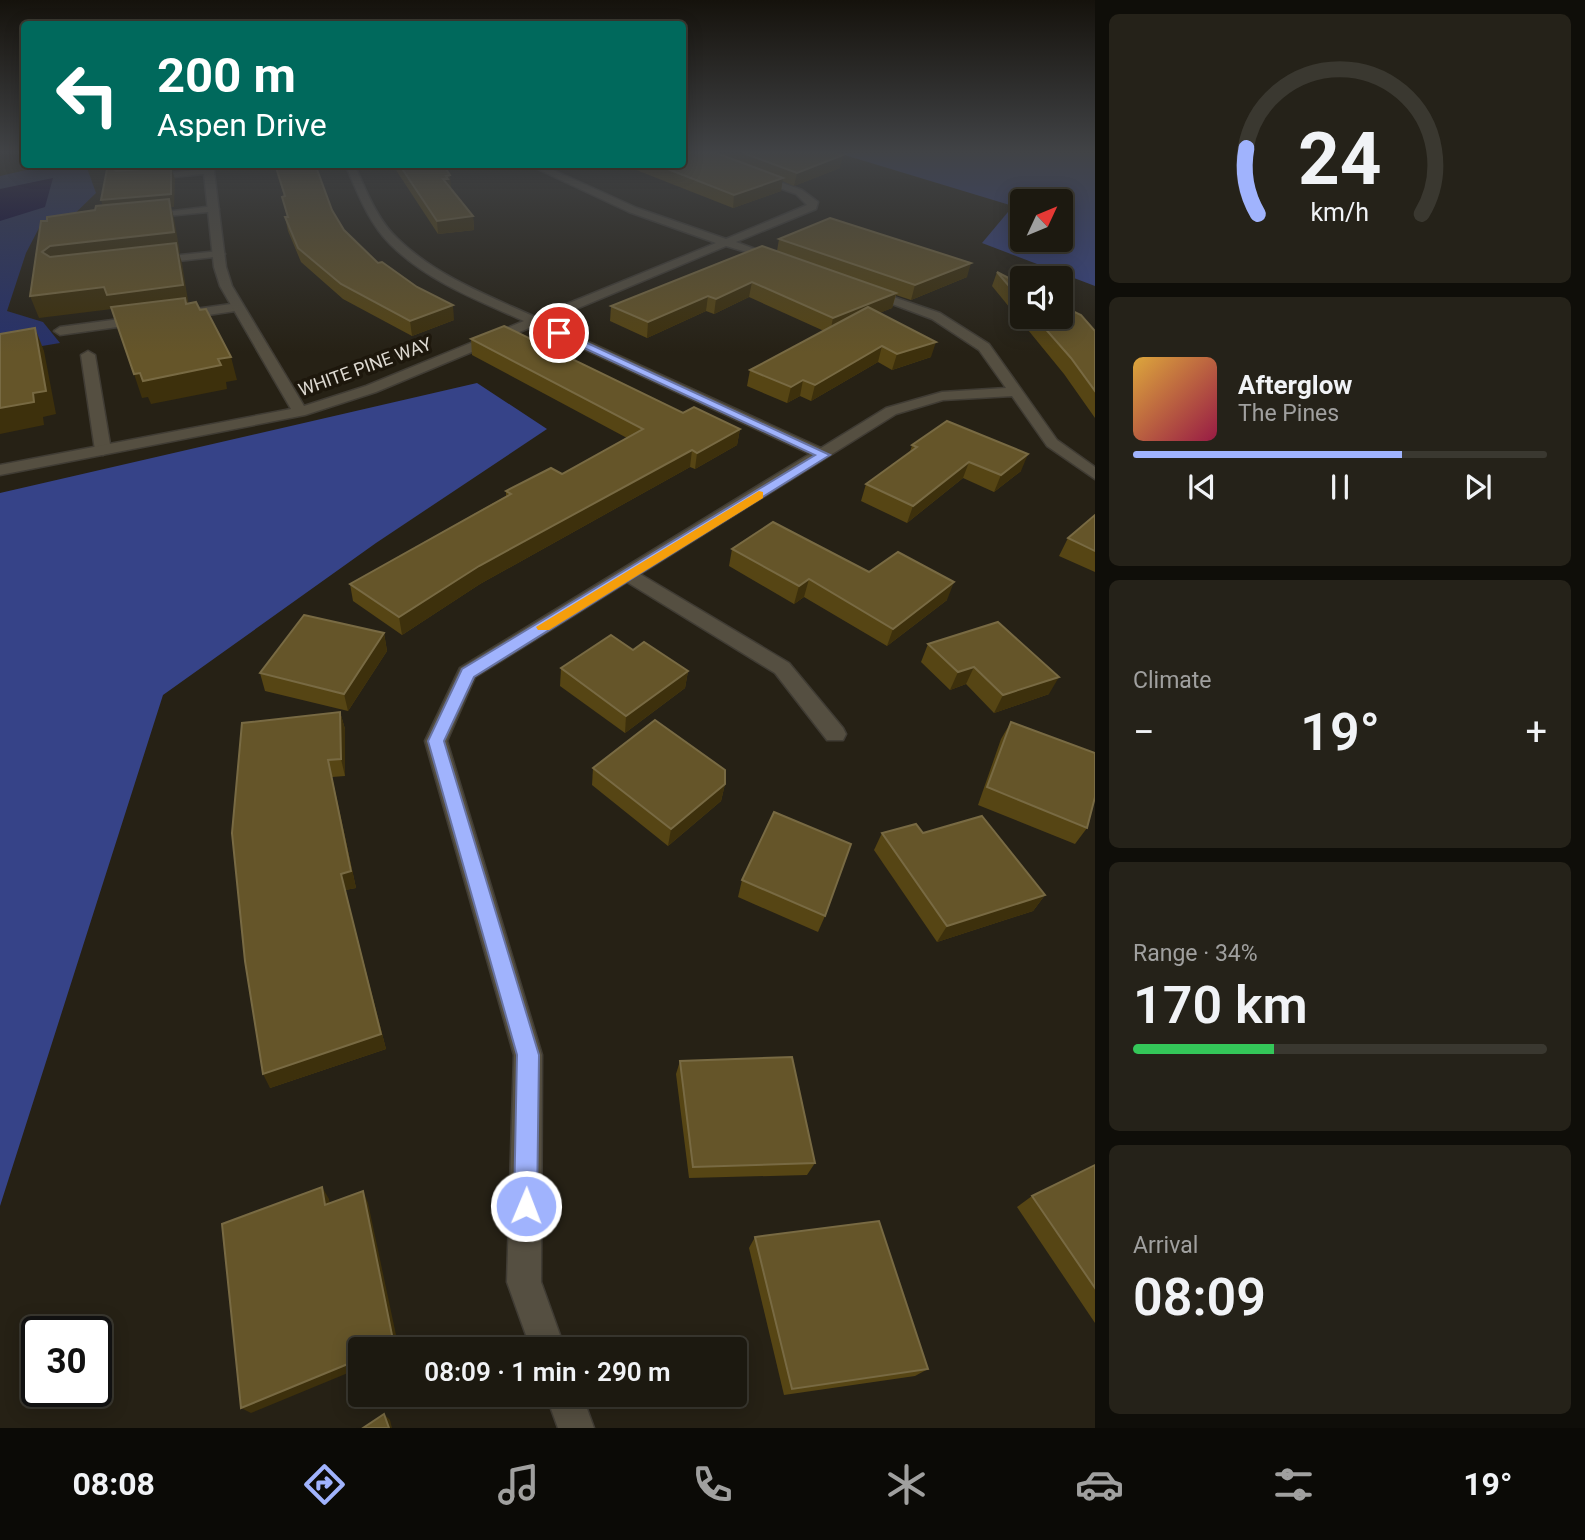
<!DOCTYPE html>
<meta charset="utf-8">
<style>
:root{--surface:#1c1910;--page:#252219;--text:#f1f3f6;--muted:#a0a09f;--line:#3a3830;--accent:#a0b3fd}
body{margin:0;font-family:Roboto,sans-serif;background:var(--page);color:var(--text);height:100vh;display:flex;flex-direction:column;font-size:26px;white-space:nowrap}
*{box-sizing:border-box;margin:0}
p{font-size:23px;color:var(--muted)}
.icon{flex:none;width:38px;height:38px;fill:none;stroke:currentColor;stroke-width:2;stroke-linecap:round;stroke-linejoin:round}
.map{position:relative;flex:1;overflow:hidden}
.details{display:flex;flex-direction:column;gap:14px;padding:14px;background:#0f0e09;width:490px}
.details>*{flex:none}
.hud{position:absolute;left:21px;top:21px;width:665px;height:147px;border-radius:7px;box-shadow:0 4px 18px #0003,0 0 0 2px var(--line);background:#00695c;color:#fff;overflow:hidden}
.needle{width:46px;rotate:46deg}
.tools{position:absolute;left:1010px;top:189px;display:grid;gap:14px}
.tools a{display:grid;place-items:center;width:63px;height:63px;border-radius:7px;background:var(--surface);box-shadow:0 4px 18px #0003,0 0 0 2px var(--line);font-size:35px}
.speed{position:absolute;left:21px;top:1316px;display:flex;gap:14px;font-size:35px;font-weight:700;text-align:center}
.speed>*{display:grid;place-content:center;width:91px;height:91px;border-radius:50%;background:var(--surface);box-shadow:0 4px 18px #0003,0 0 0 2px var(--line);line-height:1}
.speed .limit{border:4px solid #111;border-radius:10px;background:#fff;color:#111}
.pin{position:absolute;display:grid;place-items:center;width:60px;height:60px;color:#fff;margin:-30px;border:4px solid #fff;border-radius:50%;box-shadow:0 2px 7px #0007}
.me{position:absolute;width:77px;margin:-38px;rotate:1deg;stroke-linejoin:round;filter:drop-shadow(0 0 5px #0008)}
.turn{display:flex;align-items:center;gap:24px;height:147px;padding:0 21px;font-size:32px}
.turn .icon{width:91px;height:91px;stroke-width:2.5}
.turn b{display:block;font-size:49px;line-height:60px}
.big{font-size:52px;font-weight:600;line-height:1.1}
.details .widget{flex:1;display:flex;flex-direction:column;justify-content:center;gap:10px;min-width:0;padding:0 24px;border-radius:10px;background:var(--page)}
.details .dial{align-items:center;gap:0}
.dial svg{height:182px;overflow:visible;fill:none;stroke:var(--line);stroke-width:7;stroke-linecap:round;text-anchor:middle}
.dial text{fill:var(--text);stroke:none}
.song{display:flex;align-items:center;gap:21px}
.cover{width:84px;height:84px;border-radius:10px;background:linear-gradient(135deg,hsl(40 70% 55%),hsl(340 70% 35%))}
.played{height:7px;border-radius:4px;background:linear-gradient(90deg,var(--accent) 65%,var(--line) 65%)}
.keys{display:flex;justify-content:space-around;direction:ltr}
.heat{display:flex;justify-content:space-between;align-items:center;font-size:38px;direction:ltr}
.charge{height:10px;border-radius:5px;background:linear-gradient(90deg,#34c759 34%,var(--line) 0)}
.trip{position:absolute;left:348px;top:1337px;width:399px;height:70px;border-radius:7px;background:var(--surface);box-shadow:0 4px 18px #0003,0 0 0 2px var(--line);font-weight:600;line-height:70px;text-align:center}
.tabs{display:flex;height:112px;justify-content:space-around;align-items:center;background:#0b0a06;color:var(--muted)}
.tabs .icon{width:49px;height:49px}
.tabs .active{color:var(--accent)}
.tabs b{font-size:32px;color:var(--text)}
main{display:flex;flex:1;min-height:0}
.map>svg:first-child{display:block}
.green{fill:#27316a}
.forest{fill:#364388;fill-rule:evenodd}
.water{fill:#080144}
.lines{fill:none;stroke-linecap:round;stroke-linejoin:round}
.service-casing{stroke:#403c34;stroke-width:3}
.minor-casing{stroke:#403c34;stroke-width:3}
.service{fill:#554f41;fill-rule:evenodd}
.minor{fill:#554f41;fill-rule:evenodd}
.wall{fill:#564514}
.shaded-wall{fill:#3d300c}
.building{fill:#655529;stroke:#786a43;stroke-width:2}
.route{fill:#a0b3fd;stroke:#6874a4;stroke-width:2}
.slow{fill:#f59e0b}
.labels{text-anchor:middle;stroke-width:7;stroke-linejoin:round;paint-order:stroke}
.far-street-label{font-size:18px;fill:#ddd9d1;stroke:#1d170c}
</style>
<main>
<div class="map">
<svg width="1095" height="1428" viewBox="0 0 1095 1428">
<rect width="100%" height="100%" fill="#262115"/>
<!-- green -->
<polygon class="green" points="48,165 86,165 96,193 64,224 39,228 26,253 7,311 43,322 60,343 0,353 0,176"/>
<!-- forest -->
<g class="forest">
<path d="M838,153H1095V286L982,243L1013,206ZM1022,201H1060V240H1022Z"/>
<polygon points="477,383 547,429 376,543 163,695 0,1206 0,493"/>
</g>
<!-- water -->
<polygon class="water" points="53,178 45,207 0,221 0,189"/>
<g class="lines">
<!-- service casing -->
<g class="service-casing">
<g id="service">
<polygon points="209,168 212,173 145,180 140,177"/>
<polygon points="214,206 219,209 218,211 146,218 141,215"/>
<polygon points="219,251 225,254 223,256 151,264 145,261 151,258"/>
<polygon points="238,303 242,304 242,310 181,319 175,315 181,311"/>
<polygon points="142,316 146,317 146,323 60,335 54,331 60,327"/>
<polygon points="88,351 95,355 111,450 103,455 95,450 81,355"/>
</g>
</g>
<!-- minor casing -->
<g class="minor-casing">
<g id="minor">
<path d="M203,164H213L226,267L232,286L304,406L366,386L524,321C477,300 427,281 390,244C368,222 357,191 345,164H354C366,190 377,220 398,239C436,276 487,295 535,317L716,243L629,212L527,164H540L637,208L726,239L807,205L796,194L752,178L755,173L802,190L818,202L816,209L736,242L780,258V262L726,246L545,322L821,448L886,408L942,392L1006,388L979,350L932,319L863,293L873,290L940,313L989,344L1057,440L1095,467V479L1047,446L1012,396L943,400L896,414L640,574L789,663L843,728L846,734L843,740H827L775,673L627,582L475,677L447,741L542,1055L541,1282L565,1349H531L507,1282L514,1055L425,741L460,668L810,454L534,326L376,392L305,415L0,475V465L291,409L220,286L214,267Z"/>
<polygon points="546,1395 582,1395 594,1428 558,1428"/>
</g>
</g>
<!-- service -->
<use href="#service" class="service"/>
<!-- minor -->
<use href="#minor" class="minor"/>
</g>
<!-- wall -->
<g class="wall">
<polygon points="682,153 835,153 840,168 794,186 782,181 781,191 733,208 621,164 682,164"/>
<polygon points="274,164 315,164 332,210 344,230 378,263 454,320 412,336 343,299 301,262 288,231 285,217 287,217 282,197 284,196"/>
<polygon points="392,164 443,164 451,188 450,188 473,216 474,230 438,234"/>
<polygon points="779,239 967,277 911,300 896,295 892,308 879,313 931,357 892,370 878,362 811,401 800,396 787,403 747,386 750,370 824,331 749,297 714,314 706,311 647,338 610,321 611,306 777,251"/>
<polygon points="997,272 1022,285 1022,317 1060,317 1095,331 1095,418 1064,374 992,286"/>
<polygon points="471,339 683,413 740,429 737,445 695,469 690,467 480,584 402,635 353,601 350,584 506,496 506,491 562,474 627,438 472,355"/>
<polygon points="912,445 1021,471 994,492 963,478 907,523 861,501 866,484 910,452"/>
<polygon points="1095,515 1095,572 1059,556 1068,538"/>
<polygon points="732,549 869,572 947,600 887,646 804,597 794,604 729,566"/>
<polygon points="384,633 387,651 348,711 265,691 260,673"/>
<polygon points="928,644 1049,694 994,713 966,684 950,690 921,662"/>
<polygon points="561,668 688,671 685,688 625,733 560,686"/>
<polygon points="340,712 345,729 345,776 332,777 356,888 345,890 386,1049 270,1088 242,723"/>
<polygon points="1011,722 1087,828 1075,844 978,805 1001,739"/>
<polygon points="593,768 725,784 721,801 668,846 592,785"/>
<polygon points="882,833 923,833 1045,895 1033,911 937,942 874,850"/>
<polygon points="742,880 825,916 818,932 738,897"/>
<polygon points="680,1061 815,1163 807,1175 689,1178 676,1074"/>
<polygon points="1095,1165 1095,1323 1017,1207 1032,1196"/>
<polygon points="755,1237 928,1369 915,1376 784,1395 749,1248"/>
</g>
<!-- shaded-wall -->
<g class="shaded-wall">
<polygon points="843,155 840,168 794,186 797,173"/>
<polygon points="173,164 174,170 172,170 175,179 174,207 171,207 174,218 180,253 179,253 182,263 189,307 112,309 39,318 30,296 104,287 183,285 58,266 42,252 50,246 105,214 101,200 114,177 110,165"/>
<polygon points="450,175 451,188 449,188 443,179 446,176"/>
<polygon points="783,178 781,191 733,208 734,195"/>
<polygon points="473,216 474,230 438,234 437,221"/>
<polygon points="971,263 967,277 911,300 915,285"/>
<polygon points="752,282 749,297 714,314 716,299"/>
<polygon points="896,293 892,308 830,333 833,318"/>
<polygon points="708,296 706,311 647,338 648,322"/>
<polygon points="453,305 454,320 412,336 410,321"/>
<polygon points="35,328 44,351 56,414 43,417 44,425 0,434 0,408"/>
<polygon points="936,342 931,357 892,370 897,354"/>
<polygon points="882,346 878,362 811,401 815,385"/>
<polygon points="231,357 237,380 226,382 227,389 151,404 148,397 142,398 134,374"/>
<polygon points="803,380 800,396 787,403 791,387"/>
<polygon points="740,429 737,445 695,469 697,453"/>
<polygon points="692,450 690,467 480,584 402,635 399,617 479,566"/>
<polygon points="1028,454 1021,471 994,492 1001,475"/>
<polygon points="969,462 963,478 907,523 913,506"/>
<polygon points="809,579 804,597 794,604 799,586"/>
<polygon points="954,582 947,600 887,646 893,629"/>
<polygon points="384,633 387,651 348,711 344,694"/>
<polygon points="974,667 966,684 950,690 958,672"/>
<polygon points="688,671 685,688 625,733 626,716"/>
<polygon points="1059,677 1049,694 994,713 1003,695"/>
<polygon points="340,712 345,729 345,776 341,759"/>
<polygon points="328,760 332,777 356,888 345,890 386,1049 270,1088 263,1074 341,874"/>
<polygon points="725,784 721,801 668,846 671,829"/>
<polygon points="1045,895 1033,911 937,942 947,926"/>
<polygon points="322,1187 329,1199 332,1216 325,1205"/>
<polygon points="363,1191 368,1203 399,1349 383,1349"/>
<polygon points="360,1359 360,1368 251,1413 241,1408"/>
<polygon points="384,1414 390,1420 392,1428 389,1428"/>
</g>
<!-- building -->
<g class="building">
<polygon points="682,153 716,153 783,178 734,195 655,164 682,164"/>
<polygon points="743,153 835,153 843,155 797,173"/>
<polygon points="108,164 112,164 110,165 116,171 171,167 171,194 101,200"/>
<polygon points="275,164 315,164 332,210 344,230 378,263 382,262 417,287 453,305 410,321 341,284 298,248 285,217 288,217 282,197 285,196"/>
<polygon points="399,164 443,164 450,175 446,176 448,179 443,179 473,216 437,221"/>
<polygon points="169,199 174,232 50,246 42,252 50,257 176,243 183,285 107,295 104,287 30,296 41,221 47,221 47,217 95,210 96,206"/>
<polygon points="830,218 971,263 915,285 779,239"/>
<polygon points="762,246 896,293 833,318 752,282 716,299 708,296 648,322 611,306"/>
<polygon points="997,272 1022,285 1022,301"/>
<polygon points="185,298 186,304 196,302 200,310 206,309 231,357 218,359 221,365 143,381 140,373 134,374 111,307"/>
<polygon points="1060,305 1081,315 1095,331 1095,391 1071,358 1035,317 1060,317"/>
<polygon points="868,307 936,342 897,354 882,346 815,385 803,380 791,387 750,370"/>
<polygon points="504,326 683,413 694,407 740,429 697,453 692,450 479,566 399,617 350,584 511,494 506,491 551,468 562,474 643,429 471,339"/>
<polygon points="35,328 46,391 33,393 34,402 0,408 0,334"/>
<polygon points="947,421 1028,454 1001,475 969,462 913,506 866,484 917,447 912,445"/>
<polygon points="1095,515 1095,551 1068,538"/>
<polygon points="773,522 869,572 898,552 954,582 893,629 809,579 799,586 732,549"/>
<polygon points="304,615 384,633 344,694 260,673"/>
<polygon points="998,622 1059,677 1003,695 974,667 958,672 928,644"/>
<polygon points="611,635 633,650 644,642 688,671 626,716 561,668"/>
<polygon points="340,712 341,759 328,760 351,871 341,874 381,1034 263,1074 245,961 232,833 242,723"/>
<polygon points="655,720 725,770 725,784 671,829 593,768"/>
<polygon points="1011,722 1095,753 1095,797 1087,828 987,787"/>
<polygon points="774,812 851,844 825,916 742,880"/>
<polygon points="982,816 1045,895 947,926 882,833 916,824 923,833"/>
<polygon points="792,1057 815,1163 693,1167 680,1061"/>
<polygon points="1095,1165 1095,1288 1032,1196"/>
<polygon points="322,1187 325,1205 363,1191 394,1345 383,1349 360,1349 360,1359 241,1408 222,1224"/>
<polygon points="879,1221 928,1369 792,1389 755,1237"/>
<polygon points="384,1414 389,1428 363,1428"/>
</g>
<!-- sky -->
<linearGradient id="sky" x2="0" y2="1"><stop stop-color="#15120c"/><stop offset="0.43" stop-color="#414346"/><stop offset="1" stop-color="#414346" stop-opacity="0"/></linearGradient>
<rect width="1095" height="353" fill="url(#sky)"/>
<!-- route -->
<polygon class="route" points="559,330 830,455 474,677 444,741 539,1055 537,1206 534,1215 526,1218 517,1215 514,1206 517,1055 428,741 462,669 815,455 556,335"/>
<!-- slow -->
<polygon class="slow" points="759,491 763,492 763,498 549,630 538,630 536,627"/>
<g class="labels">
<!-- far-street labels -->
<g class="far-street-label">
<text transform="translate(365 367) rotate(-20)" y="6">WHITE PINE WAY</text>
</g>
</g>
</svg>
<div class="tools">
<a><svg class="needle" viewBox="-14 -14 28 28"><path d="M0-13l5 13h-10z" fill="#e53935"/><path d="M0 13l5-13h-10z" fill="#a0a09f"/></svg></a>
<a><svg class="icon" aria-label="sound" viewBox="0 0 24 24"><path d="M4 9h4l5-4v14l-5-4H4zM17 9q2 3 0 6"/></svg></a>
</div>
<div class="speed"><div class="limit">30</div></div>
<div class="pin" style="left:559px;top:333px;background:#d93025"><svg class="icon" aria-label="arrive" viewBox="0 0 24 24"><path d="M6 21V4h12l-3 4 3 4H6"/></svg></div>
<svg class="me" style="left:526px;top:1206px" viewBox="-20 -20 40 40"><circle r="17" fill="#a0b3fd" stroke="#fff" stroke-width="3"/><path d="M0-11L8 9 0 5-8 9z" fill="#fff"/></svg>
<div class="trip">08:09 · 1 min · 290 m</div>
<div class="hud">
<div class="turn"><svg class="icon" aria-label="left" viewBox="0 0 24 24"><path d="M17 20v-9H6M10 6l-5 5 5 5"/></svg><div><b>200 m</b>Aspen Drive</div></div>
</div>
</div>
<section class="details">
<div class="widget dial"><svg viewBox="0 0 100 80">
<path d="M14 69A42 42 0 1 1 86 69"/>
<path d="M14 69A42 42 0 0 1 9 40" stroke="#a0b3fd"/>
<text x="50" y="56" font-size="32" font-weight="700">24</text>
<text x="50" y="72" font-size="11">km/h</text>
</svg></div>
<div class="widget">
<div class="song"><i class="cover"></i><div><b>Afterglow</b><p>The Pines</p></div></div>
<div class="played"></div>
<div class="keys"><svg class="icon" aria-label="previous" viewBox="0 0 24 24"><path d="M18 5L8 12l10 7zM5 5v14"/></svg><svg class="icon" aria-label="pause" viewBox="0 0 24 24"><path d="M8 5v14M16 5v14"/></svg><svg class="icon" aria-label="next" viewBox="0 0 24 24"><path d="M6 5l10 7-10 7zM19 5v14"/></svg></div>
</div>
<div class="widget"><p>Climate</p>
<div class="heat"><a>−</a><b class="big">19°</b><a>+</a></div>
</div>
<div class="widget"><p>Range · 34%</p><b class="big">170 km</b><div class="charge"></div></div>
<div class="widget"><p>Arrival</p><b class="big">08:09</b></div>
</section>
</main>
<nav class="tabs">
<b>08:08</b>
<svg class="icon active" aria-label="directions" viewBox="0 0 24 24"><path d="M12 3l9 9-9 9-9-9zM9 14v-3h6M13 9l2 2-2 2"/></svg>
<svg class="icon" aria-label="music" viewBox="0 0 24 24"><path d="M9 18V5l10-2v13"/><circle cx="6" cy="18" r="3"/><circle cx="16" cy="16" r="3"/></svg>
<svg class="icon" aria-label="phone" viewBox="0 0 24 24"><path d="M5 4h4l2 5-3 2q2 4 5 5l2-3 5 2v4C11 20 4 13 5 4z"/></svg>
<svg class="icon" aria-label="climate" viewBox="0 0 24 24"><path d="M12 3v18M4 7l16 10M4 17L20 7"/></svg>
<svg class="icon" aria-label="car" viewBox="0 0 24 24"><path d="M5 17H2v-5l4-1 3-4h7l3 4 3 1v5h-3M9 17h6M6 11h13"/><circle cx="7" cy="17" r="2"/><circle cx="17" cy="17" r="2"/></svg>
<svg class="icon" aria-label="filters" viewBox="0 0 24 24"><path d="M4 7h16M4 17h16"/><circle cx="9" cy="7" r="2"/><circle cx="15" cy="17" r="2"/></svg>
<b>19°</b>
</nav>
